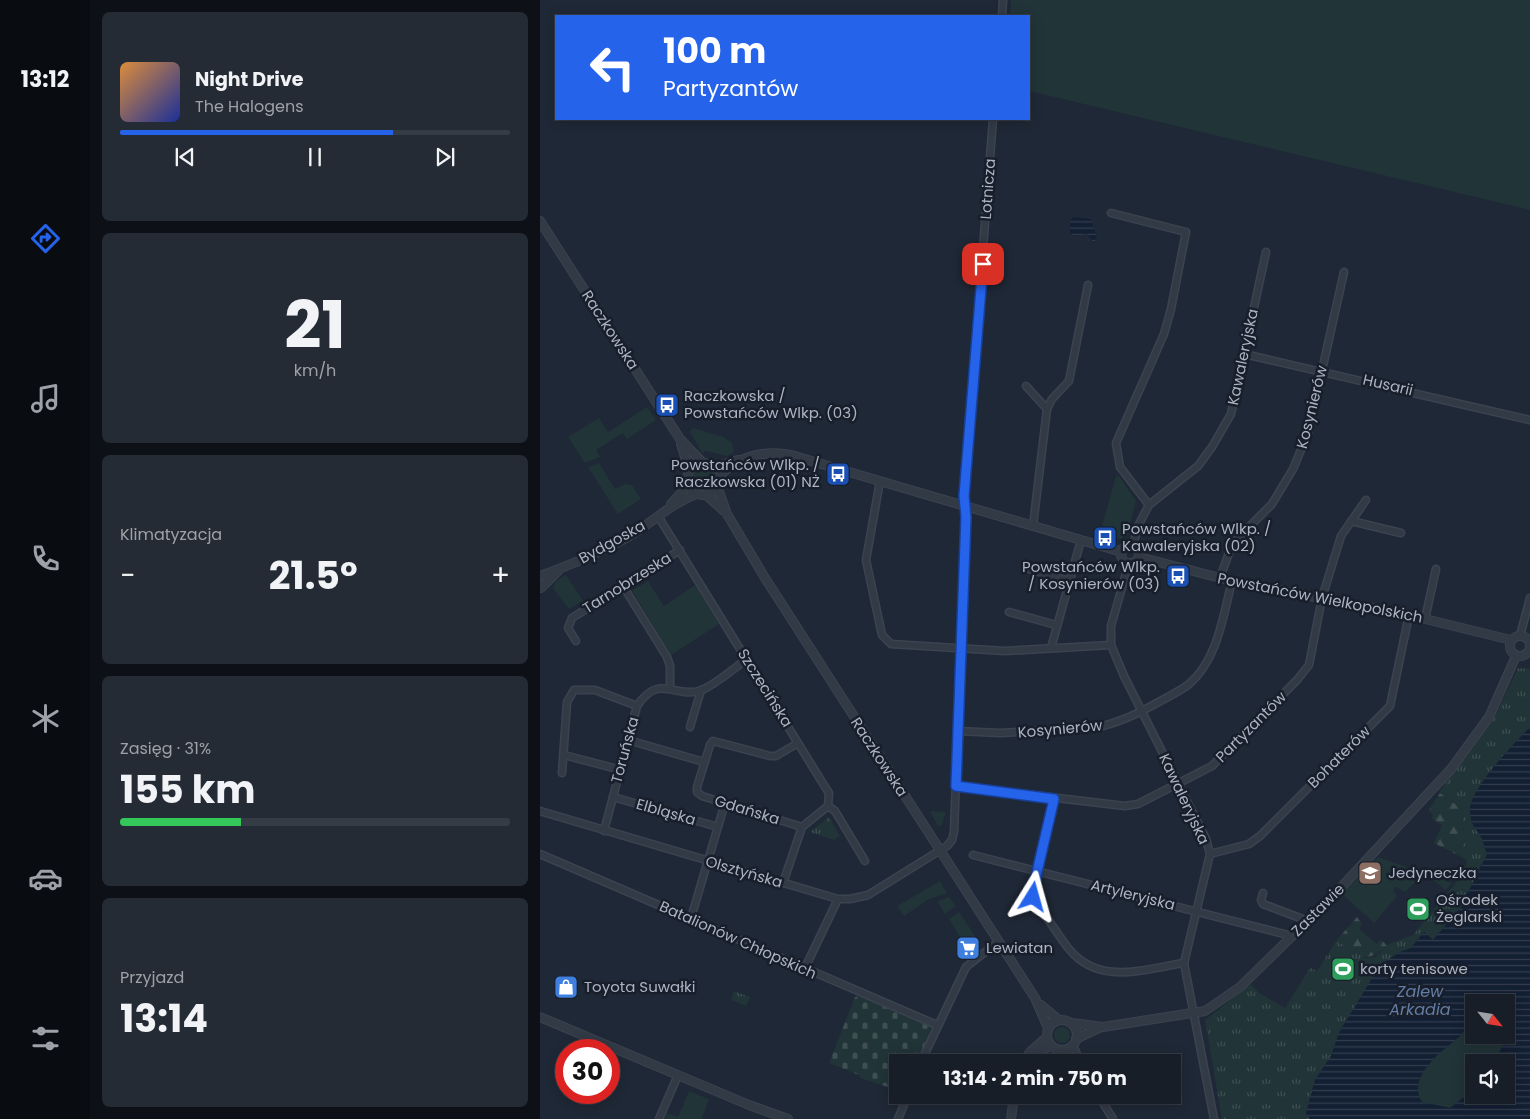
<!DOCTYPE html>
<html lang="pl">
<meta charset="utf-8">
<style>
:root{--surface:#171e28;--page:#242b34;--text:#f1f3f6;--muted:#9ea2a8;--line:#363c45;--accent:#2563eb}
body{margin:0;font-family:Poppins,sans-serif;background:var(--page);color:var(--text);height:100vh;display:flex;flex-direction:column;font-size:19px;white-space:nowrap}
*{box-sizing:border-box;margin:0}
p{font-size:16px;color:var(--muted)}
.icon{flex:none;width:28px;height:28px;fill:none;stroke:currentColor;stroke-width:2;stroke-linecap:round;stroke-linejoin:round}
.map{position:relative;flex:1;overflow:hidden}
.panel{display:flex;flex-direction:column;gap:12px;padding:12px;background:#0d1016;width:450px}
.panel>*{flex:none}
.guide{position:absolute;left:15px;top:15px;width:475px;height:105px;border-radius:0px;box-shadow:0 2px 12px #0003,0 0 0 1px var(--line);background:#2563eb;color:#fff;overflow:hidden}
.needle{width:32px;rotate:120deg}
.tools{position:absolute;left:925px;top:994px;display:grid;gap:10px}
.tools a{display:grid;place-items:center;width:50px;height:50px;border-radius:0px;background:var(--surface);box-shadow:0 2px 12px #0003,0 0 0 1px var(--line);font-size:25px}
.speed{position:absolute;left:15px;top:1039px;display:flex;gap:10px;font-size:25px;font-weight:700;text-align:center}
.speed>*{display:grid;place-content:center;width:65px;height:65px;border-radius:50%;background:var(--surface);box-shadow:0 2px 12px #0003,0 0 0 1px var(--line);line-height:1}
.speed .limit{border:8px solid #d22;background:#fff;color:#111}
.pin{position:absolute;display:grid;place-items:center;width:42px;height:42px;color:#fff;margin:-21px;border-radius:10px;box-shadow:0 2px 8px #0006}
.me{position:absolute;width:55px;margin:-28px;rotate:8deg;stroke-linejoin:round;filter:drop-shadow(0 0 4px #0008)}
.turn{display:flex;align-items:center;gap:18px;height:105px;padding:0 25px;font-size:22px}
.turn .icon{width:65px;height:65px;stroke-width:2.5}
.turn b{display:block;font-size:35px;line-height:42px}
.big{font-size:38px;font-weight:700;line-height:1.1}
.panel .tile{flex:1;display:flex;flex-direction:column;justify-content:center;gap:8px;min-width:0;padding:0 18px;border-radius:8px;background:var(--page)}
.panel .dial{align-items:center;gap:0}
.dial b{font-size:65px;line-height:1}
.song{display:flex;align-items:center;gap:15px}
.cover{width:60px;height:60px;border-radius:8px;background:linear-gradient(135deg,hsl(30 70% 55%),hsl(230 70% 35%))}
.played{height:5px;border-radius:2px;background:linear-gradient(90deg,var(--accent) 70%,var(--line) 70%)}
.keys{display:flex;justify-content:space-around;direction:ltr}
.heat{display:flex;justify-content:space-between;align-items:center;font-size:28px;direction:ltr}
.charge{height:8px;border-radius:4px;background:linear-gradient(90deg,#34c759 31%,var(--line) 0)}
.trip{position:absolute;left:349px;top:1054px;width:292px;height:50px;border-radius:0px;background:var(--surface);box-shadow:0 2px 12px #0003,0 0 0 1px var(--line);font-weight:700;line-height:50px;text-align:center}
main{display:flex;flex:1;min-height:0}
.tab-bar{display:flex;flex-direction:column;width:90px;justify-content:space-around;align-items:center;background:#090c10;color:var(--muted)}
.tab-bar .icon{width:35px;height:35px}
.tab-bar .selected{color:var(--accent)}
.tab-bar b{font-size:22px;color:var(--text)}
.map>svg:first-child{display:block}
.green{fill:#213437}
.forest{fill:url(#forest-firs)}
.cemetery{fill:url(#cemetery-stones)}
.park{fill:url(#park-tufts)}
.water{fill:url(#water-rules);fill-rule:evenodd}
.lines{fill:none;stroke-linecap:round;stroke-linejoin:round}
.minor-casing{stroke:#3c4350;stroke-width:9}
.tertiary-casing{stroke:#3c4350;stroke-width:10}
.minor{stroke:#323a46;stroke-width:6}
.tertiary{stroke:#323a46;stroke-width:8}
.route-casing{stroke:#184099;stroke-width:12}
.route{stroke:#2563eb;stroke-width:9}
.labels{text-anchor:middle;stroke-width:5;stroke-linejoin:round;paint-order:stroke}
.street-label{font-size:15px;fill:#acb4c4;stroke:#181f2b}
.poi-label{font-size:15px;fill:#acb4c4;stroke:#181f2b;text-anchor:start}
.water-label{font-size:16px;font-style:italic;fill:#637da4;stroke:#181f2b}
</style>
<main>
<nav class="tab-bar">
<b>13:12</b>
<svg class="icon selected" aria-label="directions" viewBox="0 0 24 24"><path d="M12 3l9 9-9 9-9-9zM9 14v-3h6M13 9l2 2-2 2"/></svg>
<svg class="icon" aria-label="music" viewBox="0 0 24 24"><path d="M9 18V5l10-2v13"/><circle cx="6" cy="18" r="3"/><circle cx="16" cy="16" r="3"/></svg>
<svg class="icon" aria-label="phone" viewBox="0 0 24 24"><path d="M5 4h4l2 5-3 2q2 4 5 5l2-3 5 2v4C11 20 4 13 5 4z"/></svg>
<svg class="icon" aria-label="climate" viewBox="0 0 24 24"><path d="M12 3v18M4 7l16 10M4 17L20 7"/></svg>
<svg class="icon" aria-label="car" viewBox="0 0 24 24"><path d="M5 17H2v-5l4-1 3-4h7l3 4 3 1v5h-3M9 17h6M6 11h13"/><circle cx="7" cy="17" r="2"/><circle cx="17" cy="17" r="2"/></svg>
<svg class="icon" aria-label="filters" viewBox="0 0 24 24"><path d="M4 7h16M4 17h16"/><circle cx="9" cy="7" r="2"/><circle cx="15" cy="17" r="2"/></svg>
</nav>
<section class="panel">
<div class="tile">
<div class="song"><i class="cover"></i><div><b>Night Drive</b><p>The Halogens</p></div></div>
<div class="played"></div>
<div class="keys"><svg class="icon" aria-label="previous" viewBox="0 0 24 24"><path d="M18 5L8 12l10 7zM5 5v14"/></svg><svg class="icon" aria-label="pause" viewBox="0 0 24 24"><path d="M8 5v14M16 5v14"/></svg><svg class="icon" aria-label="next" viewBox="0 0 24 24"><path d="M6 5l10 7-10 7zM19 5v14"/></svg></div>
</div>
<div class="tile dial"><b>21</b><p>km/h</p></div>
<div class="tile"><p>Klimatyzacja</p>
<div class="heat"><a>−</a><b class="big">21.5°</b><a>+</a></div>
</div>
<div class="tile"><p>Zasięg · 31%</p><b class="big">155 km</b><div class="charge"></div></div>
<div class="tile"><p>Przyjazd</p><b class="big">13:14</b></div>
</section>
<div class="map">
<svg width="990" height="1119" viewBox="0 0 990 1119">
<defs>
<pattern id="forest-firs" width="22" height="20" patternUnits="userSpaceOnUse" patternTransform="scale(1.25)"><rect width="22" height="20" fill="#213437"/><path d="M5 1l3.5 6h-7zM16 11l3.5 6h-7z" fill="#3f4f52"/></pattern>
<pattern id="cemetery-stones" width="16" height="16" patternUnits="userSpaceOnUse" patternTransform="scale(1.25)"><rect width="16" height="16" fill="#213437"/><path d="M2 7V4a2 2 0 0 1 4 0v3zM10 15v-3a2 2 0 0 1 4 0v3z" fill="#3f4f52"/></pattern>
<pattern id="park-tufts" width="24" height="20" patternUnits="userSpaceOnUse" patternTransform="scale(1.25)"><rect width="24" height="20" fill="#213437"/><path d="M3 7l-1-3M5 7V3M7 7l1-3M15 17l-1-3M17 17v-4M19 17l1-3" fill="none" stroke="#3f4f52"/></pattern>
<pattern id="water-rules" width="6" height="5" patternUnits="userSpaceOnUse" patternTransform="scale(1.25)"><rect width="6" height="5" fill="#131f33"/><path d="M0 2.5h6" fill="none" stroke="#333d4f"/></pattern>
</defs>
<rect width="100%" height="100%" fill="#1f2836"/>
<!-- green -->
<g class="green">
<polygon points="471,0 990,0 990,210 489,91 489,16 470,16"/>
<polygon points="107,407 116,420 87,439 83,433 56,450 60,457 45,463 28,437 59,418 68,432"/>
<polygon points="153,428 183,437 192,443 194,452 187,456 166,451 162,453 150,432"/>
<polygon points="59,463 75,489 85,484 92,485 101,499 78,514 48,467"/>
<circle cx="163" cy="479" r="16"/>
<polygon points="576,476 579,476 596,501 587,535 581,539 563,535 561,530"/>
<polygon points="26,575 43,601 29,609 13,588 16,581"/>
<polygon points="108,581 124,606 155,585 179,624 131,655 93,592 93,590"/>
<polygon points="390,811 406,812 401,826 398,826"/>
<polygon points="838,857 912,883 905,890 895,881 880,877 865,892 856,887 853,890 857,896 834,923 802,894"/>
<polygon points="400,881 407,893 389,899 364,916 357,906"/>
<polygon points="409,897 416,906 405,914 397,901"/>
<polygon points="419,912 435,936 424,944 409,919"/>
<path d="M931,1023H934V1035H957C967,1044 961,1052 956,1062H934V1089L910,1108L882,1102C864,1074 915,1041 931,1023Z"/>
<circle cx="522" cy="1035" r="8"/>
<polygon points="149,1091 169,1099 162,1118 163,1119 125,1119 127,1113 138,1117"/>
</g>
<!-- forest -->
<g class="forest">
<polygon points="900,793 921,808 927,860 894,843 902,825 892,819 893,814 888,811"/>
<path d="M817,917L822,924L819,929L837,944L841,939L847,946C824,966 820,955 796,941Z"/>
</g>
<!-- cemetery -->
<polygon class="cemetery" points="319,996 390,1026 392,1030 378,1062 358,1062 357,1090 320,1078 319,1075 289,1063 315,997"/>
<!-- park -->
<g class="park">
<path d="M978,668L990,669V727C975,743 926,792 930,813C931,824 936,829 941,837C944,842 945,849 947,855L935,875L937,877L926,895L929,898L926,902L893,940L884,932L871,948L860,952L806,1020L799,1033L791,1056L775,1080L766,1113L770,1119H682L665,1020L711,984L719,993L745,1008L770,968L777,971L796,941L826,958L835,957L849,944L873,935L915,884L927,863L921,808L899,792L954,719Z"/>
<polygon points="289,817 300,836 294,840 270,832"/>
<polygon points="194,991 210,997 206,1006 191,1000"/>
</g>
<!-- water -->
<g class="water">
<polygon points="533,217 551,219 557,237 554,243 547,234 535,236 530,233 530,221"/>
<path d="M990,727V1119H770L766,1113L775,1080L791,1056L799,1033L840,965L860,952L871,948L884,932L893,940L929,898L926,896L947,855C945,849 944,842 941,837C936,829 931,824 930,813C926,792 975,743 990,727ZM934,1002H966V1035H957L963,1043L956,1062H966V1095H934V1089L910,1108L882,1102C865,1076 903,1051 920,1036C924,1031 928,1025 934,1023Z"/>
</g>
<g class="lines">
<!-- minor casing -->
<g class="minor-casing">
<g id="minor">
<polyline points="462,16 463,0"/>
<polyline points="571,213 646,232 631,309 624,334 576,443 580,467 609,505"/>
<polyline points="704,354 990,420"/>
<polyline points="486,386 507,409"/>
<polyline points="340,481 326,560 342,635 351,644 465,651 571,645"/>
<polyline points="118,516 282,782 289,793 288,806 295,811 325,861"/>
<polyline points="811,521 861,533"/>
<polyline points="493,526 507,409 512,399 529,381 548,285"/>
<polyline points="593,546 598,526 609,505 658,466 672,447 691,414 726,252"/>
<polyline points="589,563 571,626 571,645 584,676 666,839 670,854 644,963 674,1119"/>
<polyline points="485,568 530,581"/>
<polyline points="680,578 690,550 698,538 732,504 753,469 768,433 804,272"/>
<polyline points="83,586 127,657 130,666 130,688"/>
<polyline points="469,612 516,625"/>
<polyline points="885,619 896,569"/>
<polyline points="980,636 990,598"/>
<polyline points="36,641 28,628 32,618 140,550"/>
<polyline points="511,648 541,540"/>
<polyline points="150,727 161,690"/>
<path d="M417,731L460,733L558,727C579,723 597,714 615,704C626,698 638,692 648,685C678,660 683,616 692,581"/>
<polyline points="88,740 164,762"/>
<polyline points="258,743 236,756 230,756 173,741 170,745 157,787 157,792 162,796 262,827"/>
<polyline points="24,755 81,770"/>
<polyline points="22,773 27,702 34,690 55,690 97,706"/>
<polyline points="416,786 585,806 598,804 672,766 757,680 769,665 782,598 801,536 826,500"/>
<polyline points="73,797 178,827"/>
<path d="M514,799C509,822 489,882 495,903C508,917 517,934 529,949C559,986 604,969 644,963"/>
<polyline points="0,811 298,899 310,899 328,895 407,846 412,840 414,832 426,517 424,496 453,119"/>
<path d="M64,831L97,706C119,673 133,698 159,691C173,687 194,668 207,659"/>
<polyline points="0,854 397,1025"/>
<polyline points="670,854 709,844 720,836 850,706 869,615"/>
<polyline points="433,855 752,936"/>
<polyline points="243,883 262,827 288,806"/>
<polyline points="723,893 721,900 723,904 768,921"/>
<polyline points="151,918 185,803"/>
<polyline points="264,970 298,899"/>
<polyline points="533,1045 540,1062"/>
<polyline points="524,1050 537,1062"/>
<polyline points="381,1062 426,967 458,942"/>
<polyline points="558,1095 573,1119"/>
<polyline points="119,1119 138,1075"/>
<polyline points="358,1119 368,1095"/>
</g>
</g>
<!-- tertiary casing -->
<g class="tertiary-casing">
<g id="tertiary">
<polyline points="0,221 140,439 163,463"/>
<polyline points="141,444 149,470"/>
<circle cx="163" cy="479" r="16"/>
<polyline points="173,467 198,460"/>
<path d="M178,478C196,456 224,450 251,455L582,552"/>
<polyline points="177,486 187,514 225,578 495,998 508,1028"/>
<polyline points="166,495 184,511"/>
<polyline points="131,504 148,485"/>
<circle cx="590" cy="554" r="9"/>
<polyline points="599,557 692,581 869,615 971,640"/>
<path d="M0,576C30,565 60,553 88,537C112,523 130,504 156,494"/>
<polyline points="1,588 18,571"/>
<circle cx="980" cy="646" r="10"/>
<polyline points="501,1005 519,1020"/>
<polyline points="0,1017 209,1105 248,1119"/>
<circle cx="522" cy="1035" r="15"/>
<polyline points="532,1023 563,1027 665,1011 700,987 795,894 911,769 949,717 976,656"/>
<polyline points="536,1039 559,1028"/>
<polyline points="483,1062 490,1052 507,1037"/>
<polyline points="487,1062 503,1049 512,1046"/>
<polyline points="471,1119 474,1095"/>
</g>
</g>
<!-- minor -->
<use href="#minor" class="minor"/>
<!-- tertiary -->
<use href="#tertiary" class="tertiary"/>
</g>
<g class="lines">
<!-- route casing -->
<g class="route-casing">
<polyline id="route" points="443,264 424,496 426,517 416,786 514,799 497,872 493,897"/>
</g>
<!-- route -->
<use href="#route" class="route"/>
</g>
<!-- icons -->
<defs>
<g id="bus-square" transform="scale(1.25)"><rect x="-9" y="-9" width="18" height="18" rx="4" fill="#1a4fb4" stroke="#181f2b"/><path d="M-5-6H5V4H4V6H2V4H-2V6H-4V4H-5ZM-3.5-4V0h7V-4ZM-3.5 1.2v1.5H-2V1.2ZM2 1.2v1.5H3.5V1.2Z" fill="#fff"/></g>
<g id="school-square" transform="scale(1.25)"><rect x="-9" y="-9" width="18" height="18" rx="4" fill="#8d6e63" stroke="#181f2b"/><path d="M0-5L7-2L0 1L-7-2ZM-4 1L0 2.5L4 1V4Q0 6-4 4Z" fill="#fff"/></g>
<g id="stadium-square" transform="scale(1.25)"><rect x="-9" y="-9" width="18" height="18" rx="4" fill="#2e9e5b" stroke="#181f2b"/><path d="M0-5a6.5 5 0 1 0 0 10a6.5 5 0 1 0 0-10ZM-3.5-1.8h7v3.6h-7Z" fill="#fff"/></g>
<g id="supermarket-square" transform="scale(1.25)"><rect x="-9" y="-9" width="18" height="18" rx="4" fill="#3f7fe0" stroke="#181f2b"/><path d="M-6-5.5h2.5l.6 2H6L4.5 2H-2.5L-4.4-4H-6ZM-1.5 3.2a1.3 1.3 0 1 0 .1 0ZM3 3.2a1.3 1.3 0 1 0 .1 0Z" fill="#fff"/></g>
<g id="shop-square" transform="scale(1.25)"><rect x="-9" y="-9" width="18" height="18" rx="4" fill="#3f7fe0" stroke="#181f2b"/><path d="M-5-2.5h2.3a2.7 3.5 0 0 1 5.4 0H5L5.5 6h-11ZM-1.5-2.5h3a1.5 2.3 0 0 0-3 0Z" fill="#fff"/></g>
</defs>
<g fill-rule="evenodd">
<use href="#bus-square" x="127" y="405"/>
<use href="#bus-square" x="298" y="474"/>
<use href="#bus-square" x="565" y="538"/>
<use href="#bus-square" x="638" y="576"/>
<use href="#school-square" x="830" y="873"/>
<use href="#stadium-square" x="878" y="909"/>
<use href="#supermarket-square" x="428" y="948"/>
<use href="#stadium-square" x="803" y="969"/>
<use href="#shop-square" x="26" y="987"/>
</g>
<g class="labels">
<!-- street labels -->
<g class="street-label">
<text transform="translate(448 189) rotate(-86)" y="5">Lotnicza</text>
<text transform="translate(70 330) rotate(57)" y="5">Raczkowska</text>
<text transform="translate(703 357) rotate(-78)" y="5">Kawaleryjska</text>
<text transform="translate(848 385) rotate(13)" y="5">Husarii</text>
<text transform="translate(772 407) rotate(-76)" y="5">Kosynierów</text>
<text transform="translate(72 542) rotate(-29)" y="5">Bydgoska</text>
<text transform="translate(87 583) rotate(-32)" y="5">Tarnobrzeska</text>
<text transform="translate(780 598) rotate(11)" y="5">Powstańców Wielkopolskich</text>
<text transform="translate(225 688) rotate(58)" y="5">Szczecińska</text>
<text transform="translate(711 727) rotate(-45)" y="5">Partyzantów</text>
<text transform="translate(520 729) rotate(-5)" y="5">Kosynierów</text>
<text transform="translate(85 750) rotate(-75)" y="5">Toruńska</text>
<text transform="translate(339 757) rotate(57)" y="5">Raczkowska</text>
<text transform="translate(799 757) rotate(-45)" y="5">Bohaterów</text>
<text transform="translate(644 799) rotate(65)" y="5">Kawaleryjska</text>
<text transform="translate(207 810) rotate(17)" y="5">Gdańska</text>
<text transform="translate(126 812) rotate(16)" y="5">Elbląska</text>
<text transform="translate(204 872) rotate(16)" y="5">Olsztyńska</text>
<text transform="translate(593 895) rotate(14)" y="5">Artyleryjska</text>
<text transform="translate(778 910) rotate(-45)" y="5">Zastawie</text>
<text transform="translate(198 940) rotate(24)" y="5">Batalionów Chłopskich</text>
</g>
<!-- poi labels -->
<g class="poi-label">
<text x="144" y="401">Raczkowska /<tspan x="144" dy="17">Powstańców Wlkp. (03)</tspan></text>
<text x="280" y="470" text-anchor="end">Powstańców Wlkp. /<tspan x="280" dy="17">Raczkowska (01) NŻ</tspan></text>
<text x="582" y="534">Powstańców Wlkp. /<tspan x="582" dy="17">Kawaleryjska (02)</tspan></text>
<text x="620" y="572" text-anchor="end">Powstańców Wlkp.<tspan x="620" dy="17">/ Kosynierów (03)</tspan></text>
<text x="848" y="878">Jedyneczka</text>
<text x="896" y="905">Ośrodek<tspan x="896" dy="17">Żeglarski</tspan></text>
<text x="446" y="953">Lewiatan</text>
<text x="820" y="974">korty tenisowe</text>
<text x="44" y="992">Toyota Suwałki</text>
</g>
<!-- water labels -->
<g class="water-label">
<text x="880" y="997">Zalew<tspan x="880" dy="18">Arkadia</tspan></text>
</g>
</g>
</svg>
<div class="tools">
<a><svg class="needle" viewBox="-14 -14 28 28"><path d="M0-13l5 13h-10z" fill="#e53935"/><path d="M0 13l5-13h-10z" fill="#9ea2a8"/></svg></a>
<a><svg class="icon" aria-label="sound" viewBox="0 0 24 24"><path d="M4 9h4l5-4v14l-5-4H4zM17 9q2 3 0 6"/></svg></a>
</div>
<div class="speed"><div class="limit">30</div></div>
<div class="pin" style="left:443px;top:264px;background:#d93025"><svg class="icon" aria-label="arrive" viewBox="0 0 24 24"><path d="M6 21V4h12l-3 4 3 4H6"/></svg></div>
<svg class="me" style="left:493px;top:897px" viewBox="-20 -20 40 40"><path d="M0-17L14 15 0 8-14 15z" fill="#2563eb" stroke="#fff" stroke-width="4"/></svg>
<div class="trip">13:14 · 2 min · 750 m</div>
<div class="guide">
<div class="turn"><svg class="icon" aria-label="left" viewBox="0 0 24 24"><path d="M17 20v-9H6M10 6l-5 5 5 5"/></svg><div><b>100 m</b>Partyzantów</div></div>
</div>
</div>
</main>
